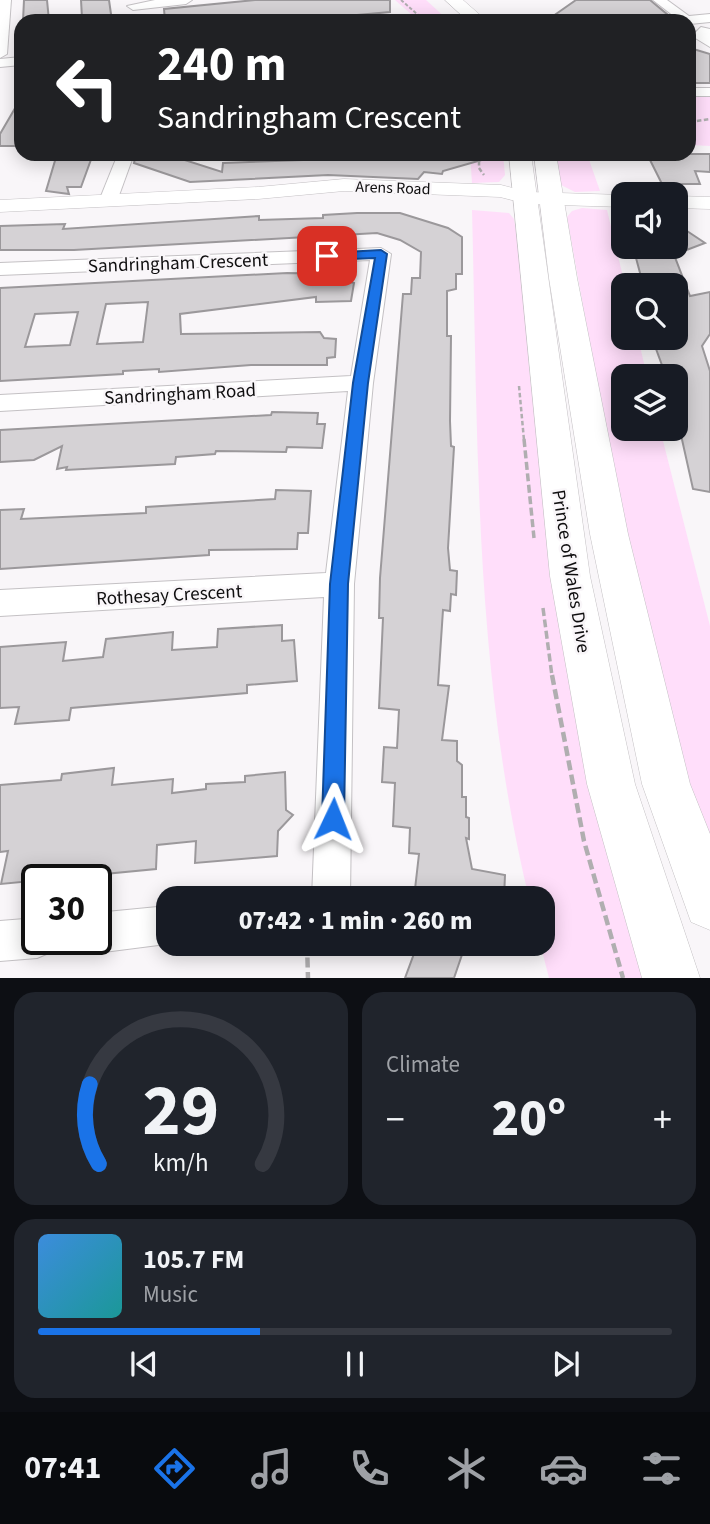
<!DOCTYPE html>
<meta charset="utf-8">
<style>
:root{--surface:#171b24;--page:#20242c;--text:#f1f3f6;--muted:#9ea1a6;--line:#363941;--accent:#1a73e8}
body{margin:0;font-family:"Source Sans 3",sans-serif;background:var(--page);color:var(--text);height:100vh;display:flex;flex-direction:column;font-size:26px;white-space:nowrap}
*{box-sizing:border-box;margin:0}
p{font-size:23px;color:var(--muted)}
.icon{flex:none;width:38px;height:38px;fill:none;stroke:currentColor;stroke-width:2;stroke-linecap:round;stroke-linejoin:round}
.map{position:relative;height:978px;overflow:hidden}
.details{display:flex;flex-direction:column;gap:14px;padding:14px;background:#0d0f14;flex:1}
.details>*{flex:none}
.guide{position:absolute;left:14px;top:14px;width:682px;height:147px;border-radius:21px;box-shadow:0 4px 18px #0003;background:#202124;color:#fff;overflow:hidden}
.controls{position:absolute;left:611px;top:182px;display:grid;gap:14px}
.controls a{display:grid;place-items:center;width:77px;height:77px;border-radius:14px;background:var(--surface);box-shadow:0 4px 18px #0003;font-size:35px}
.speed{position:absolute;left:21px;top:864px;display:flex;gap:14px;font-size:35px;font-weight:700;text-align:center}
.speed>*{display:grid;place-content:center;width:91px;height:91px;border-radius:50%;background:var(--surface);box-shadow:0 4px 18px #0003;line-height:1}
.speed .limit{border:4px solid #111;border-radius:10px;background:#fff;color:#111}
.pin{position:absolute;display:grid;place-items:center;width:60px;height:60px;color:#fff;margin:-30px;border-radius:14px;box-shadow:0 4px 10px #0006}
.me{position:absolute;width:77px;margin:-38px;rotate:2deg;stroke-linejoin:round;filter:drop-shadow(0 0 5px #0008)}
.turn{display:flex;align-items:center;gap:24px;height:147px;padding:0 28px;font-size:32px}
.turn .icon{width:91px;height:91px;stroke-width:2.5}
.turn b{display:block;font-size:49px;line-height:60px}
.big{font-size:52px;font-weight:800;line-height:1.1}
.details .widget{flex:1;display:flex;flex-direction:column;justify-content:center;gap:10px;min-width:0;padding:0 24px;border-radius:21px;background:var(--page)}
.details .dial{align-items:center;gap:0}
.dial svg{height:182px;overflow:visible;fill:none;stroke:var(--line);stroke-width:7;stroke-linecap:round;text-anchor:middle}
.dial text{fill:var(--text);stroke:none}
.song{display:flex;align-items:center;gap:21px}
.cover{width:84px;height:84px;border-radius:10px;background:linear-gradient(135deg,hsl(210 70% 55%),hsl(180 70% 35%))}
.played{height:7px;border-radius:4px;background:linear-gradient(90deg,var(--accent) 35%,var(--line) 35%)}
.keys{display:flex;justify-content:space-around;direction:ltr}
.heat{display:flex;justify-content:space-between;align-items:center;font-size:38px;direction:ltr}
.details .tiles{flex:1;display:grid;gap:14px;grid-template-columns:1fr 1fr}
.widget:last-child{grid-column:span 2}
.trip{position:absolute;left:156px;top:886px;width:399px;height:70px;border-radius:21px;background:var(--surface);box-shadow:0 4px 18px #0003;font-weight:800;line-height:70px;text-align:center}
.tabs{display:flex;height:112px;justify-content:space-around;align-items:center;background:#090b0e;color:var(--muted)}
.tabs .icon{width:49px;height:49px}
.tabs .active{color:var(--accent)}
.tabs b{font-size:32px;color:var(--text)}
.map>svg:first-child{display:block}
.green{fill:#ffdefa}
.building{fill:#d5d2d5;stroke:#9b989b;stroke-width:2;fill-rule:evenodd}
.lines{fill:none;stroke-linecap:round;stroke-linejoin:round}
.minor-casing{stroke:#c4c1c4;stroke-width:2}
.tertiary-casing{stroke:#c4c1c4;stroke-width:1}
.secondary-casing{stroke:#c4c1c4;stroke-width:1}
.path-far3{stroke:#b0aeb0;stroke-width:2;stroke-dasharray:3.5 2;stroke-linecap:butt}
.path-far2{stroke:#b0aeb0;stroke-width:2.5;stroke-dasharray:4.5 2.5;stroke-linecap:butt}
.path-far1{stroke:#b0aeb0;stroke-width:3.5;stroke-dasharray:8 3.5;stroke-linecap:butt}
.path{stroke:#b0aeb0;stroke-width:4.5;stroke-dasharray:10 4.5;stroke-linecap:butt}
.minor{fill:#fff;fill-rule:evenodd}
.tertiary{fill:#fff;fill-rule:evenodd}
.secondary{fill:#fff;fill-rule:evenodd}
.route{fill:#1a73e8;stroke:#114b97;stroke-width:2}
.labels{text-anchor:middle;stroke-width:5;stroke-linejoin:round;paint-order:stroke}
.far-street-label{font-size:16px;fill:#0f0e0f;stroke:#f9f6f9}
.street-label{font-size:19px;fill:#0f0e0f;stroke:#f9f6f9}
</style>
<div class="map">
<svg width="710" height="978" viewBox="0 0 710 978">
<rect width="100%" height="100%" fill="#f9f6f9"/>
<!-- green -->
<g class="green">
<polygon points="395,0 426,0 449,21 419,21"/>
<polygon points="690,96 710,96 710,146 690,145"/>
<polygon points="470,154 503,154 505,175 499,182 472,183"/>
<polygon points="555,154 587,154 600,191 575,192 559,184"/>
<polygon points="582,208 607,210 625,285 623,338 638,338 647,376 623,376 623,429 660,429 710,626 710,849 684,774 626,544 567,217 572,211"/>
<path d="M472,210L509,213L514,219L522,268L529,367L549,550L652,978H549L540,943L542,898H529C474,672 478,441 472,210Z"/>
</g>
<!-- building -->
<g class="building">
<polygon points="24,0 47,0 49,21 23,21"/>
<polygon points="81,0 109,0 112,21 86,21 86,18 82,18"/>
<polygon points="255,0 390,0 390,12 325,18 326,21 165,21 164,9"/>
<polygon points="576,0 650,0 668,15 546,21"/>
<polygon points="690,48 710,54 710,83 690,83"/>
<polygon points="21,98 21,146 0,146 0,134"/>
<polygon points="57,154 93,154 81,187 67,187 69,194 46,191"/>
<polygon points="136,154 166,154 222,172 223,163 359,158 360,154 484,154 485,159 443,171 442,174 424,172 418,179 328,175 190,182 134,163"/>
<polygon points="647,154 710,154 710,172 695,171 700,184 662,184"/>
<polygon points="357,213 400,213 448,228 462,237 462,274 456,274 456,289 447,291 447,336 451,336 450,421 451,446 454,447 448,548 450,570 457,571 456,595 451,594 450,611 443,610 438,685 449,686 442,740 457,741 457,761 462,765 462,797 466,797 466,817 469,818 469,839 466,838 472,869 505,875 504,898 414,898 419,854 409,853 410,828 393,826 395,783 382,782 384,747 397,748 399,710 379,708 383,618 379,618 380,578 403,294 411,294 412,278 420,278 421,252 400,240 377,233 74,250 0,250 0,226 65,224 63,229 259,216 259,220 323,218 323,215"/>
<polygon points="687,231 705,243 676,254 676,235"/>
<polygon points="643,247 671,247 690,296 710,292 710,334 702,346 710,371 710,492 693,489 679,426 676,426 676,376 666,376 652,338 676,338 676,285 643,284 636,258"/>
<path d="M287,273L344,274L343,280L354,283L351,301L316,302V297L180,314L181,334L320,332L324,338L336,339L335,357L327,358V365H251L159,372V369L123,371V374L0,381V288ZM148,302L143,342L97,344L106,304ZM78,312L70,345L25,347L35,314Z"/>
<polygon points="272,412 318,413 317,424 325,424 322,448 287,447 286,452 216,451 215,454 176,457 175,464 66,470 67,467 57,469 62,446 34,460 0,462 0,430 271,415"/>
<polygon points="276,490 311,491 308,533 298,533 297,549 209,550 209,555 0,569 0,510 24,509 21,519 146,513 146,507 275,499"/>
<polygon points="282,625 282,641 294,640 297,681 247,685 247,693 71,708 69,720 15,724 19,707 0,708 0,647 66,642 63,661 103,657 106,639 173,632 172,650 217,647 218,629"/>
<polygon points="114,768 112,785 173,779 172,793 206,789 206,784 245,782 245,776 285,772 286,810 293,815 278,831 277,856 195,863 196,841 157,845 156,869 1,884 8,851 0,852 0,785 61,780 62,774"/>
<polygon points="418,943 466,943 454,978 405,978"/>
</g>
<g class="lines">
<!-- minor casing -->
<g class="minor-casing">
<g id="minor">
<polygon points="0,0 11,0 7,54 0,58"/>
<polygon points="155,0 192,0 186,4 133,10 127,6"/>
<polygon points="653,0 667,0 689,16 710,14 710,22 690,24 690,21 668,21 675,17"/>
<polygon points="701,27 710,29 710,47 692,36"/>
<polygon points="21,57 21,65 0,67 0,59"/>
<rect x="690" y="88" width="20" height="8"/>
<polygon points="118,154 134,154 117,201 114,205 102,205 99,201"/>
<polygon points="381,248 391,254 373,383 354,584 350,898 312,898 324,597 0,616 0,590 326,573 348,391 0,411 0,395 351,376 370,260 0,275 0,263"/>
<polygon points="168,906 168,943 174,943 96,953 82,947 79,940 96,940 96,913"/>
<polygon points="37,918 37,940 56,940 51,952 37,958 0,961 0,921"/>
</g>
</g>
<!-- tertiary casing -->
<g class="tertiary-casing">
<g id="tertiary">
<polygon points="344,179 501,185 528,192 623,195 623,207 527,204 500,197 344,191 258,199 0,212 0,200 258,187"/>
<polygon points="676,196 710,197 710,209 676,208"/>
</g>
</g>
<!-- secondary casing -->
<g class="secondary-casing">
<g id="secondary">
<polygon points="445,0 463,0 487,21 468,21"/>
<polygon points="509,154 531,154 590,576 635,784 700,978 642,978 587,784 550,576"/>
<polygon points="534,154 556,154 577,278 628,534 690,784 710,834 710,930 691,922 642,784 590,534 549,278"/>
</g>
</g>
<!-- path-far3 -->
<polyline class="path-far3" points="401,0 425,21"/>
<!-- path-far2 -->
<g class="path-far2">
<polyline points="690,122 710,119"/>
<polyline points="479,154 479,168 484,175"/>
<polyline points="519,386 524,440"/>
</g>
<!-- path-far1 -->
<g class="path-far1">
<polyline points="524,439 534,538"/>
<polyline points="543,608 552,676"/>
</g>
<!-- path -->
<g class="path">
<polyline points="552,675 584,841 623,978"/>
<polyline points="307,943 308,978"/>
</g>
<!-- minor -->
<use href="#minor" class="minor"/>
<!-- tertiary -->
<use href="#tertiary" class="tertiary"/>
<!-- secondary -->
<use href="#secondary" class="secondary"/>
</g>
<!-- route -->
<polygon class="route" points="381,250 387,254 368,383 348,584 344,819 341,827 333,830 325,827 322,819 330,584 353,383 375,258 327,260 321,256 327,253"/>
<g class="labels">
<!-- far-street labels -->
<g class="far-street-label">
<text transform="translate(393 187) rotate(2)" y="6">Arens Road</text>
</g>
<!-- street labels -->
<g class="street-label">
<text transform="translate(178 262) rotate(-2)" y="7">Sandringham Crescent</text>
<text transform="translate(180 393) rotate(-3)" y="7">Sandringham Road</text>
<text transform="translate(572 571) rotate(81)" y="7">Prince of Wales Drive</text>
<text transform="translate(169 594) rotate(-3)" y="7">Rothesay Crescent</text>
</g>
</g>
</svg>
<div class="controls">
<a><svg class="icon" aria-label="sound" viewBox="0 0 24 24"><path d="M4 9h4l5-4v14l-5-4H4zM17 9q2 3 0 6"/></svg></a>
<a><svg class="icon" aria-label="search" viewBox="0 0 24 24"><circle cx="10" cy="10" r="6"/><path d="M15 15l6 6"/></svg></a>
<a><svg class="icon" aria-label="layers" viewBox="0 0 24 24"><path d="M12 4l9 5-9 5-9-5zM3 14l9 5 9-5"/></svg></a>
</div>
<div class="speed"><div class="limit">30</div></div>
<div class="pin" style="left:327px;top:256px;background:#d93025"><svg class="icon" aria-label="arrive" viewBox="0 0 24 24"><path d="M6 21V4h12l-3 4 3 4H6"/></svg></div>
<svg class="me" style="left:333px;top:819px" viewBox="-20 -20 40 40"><path d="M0-17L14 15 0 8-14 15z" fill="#1a73e8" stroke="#fff" stroke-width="4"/></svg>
<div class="trip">07:42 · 1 min · 260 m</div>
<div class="guide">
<div class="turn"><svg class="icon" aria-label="left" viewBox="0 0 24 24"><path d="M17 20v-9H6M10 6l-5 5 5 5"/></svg><div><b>240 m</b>Sandringham Crescent</div></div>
</div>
</div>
<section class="details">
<div class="tiles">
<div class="widget dial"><svg viewBox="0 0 100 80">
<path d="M14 69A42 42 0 1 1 86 69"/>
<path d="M14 69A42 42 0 0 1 10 34" stroke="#1a73e8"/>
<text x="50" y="56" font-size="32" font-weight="700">29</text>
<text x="50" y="72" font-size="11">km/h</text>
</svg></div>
<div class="widget"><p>Climate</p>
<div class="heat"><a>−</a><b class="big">20°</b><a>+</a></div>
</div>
<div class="widget">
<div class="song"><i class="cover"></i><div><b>105.7 FM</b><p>Music</p></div></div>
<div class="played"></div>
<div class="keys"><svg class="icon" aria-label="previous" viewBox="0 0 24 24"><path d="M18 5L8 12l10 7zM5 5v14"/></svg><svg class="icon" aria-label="pause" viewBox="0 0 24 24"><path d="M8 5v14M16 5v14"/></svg><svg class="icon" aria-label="next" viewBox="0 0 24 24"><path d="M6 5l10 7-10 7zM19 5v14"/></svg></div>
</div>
</div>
</section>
<nav class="tabs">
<b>07:41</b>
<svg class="icon active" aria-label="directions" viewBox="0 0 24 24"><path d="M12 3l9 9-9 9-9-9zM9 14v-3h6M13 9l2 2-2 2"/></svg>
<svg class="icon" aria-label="music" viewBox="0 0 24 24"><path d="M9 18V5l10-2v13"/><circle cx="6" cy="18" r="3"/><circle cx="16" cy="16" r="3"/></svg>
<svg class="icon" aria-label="phone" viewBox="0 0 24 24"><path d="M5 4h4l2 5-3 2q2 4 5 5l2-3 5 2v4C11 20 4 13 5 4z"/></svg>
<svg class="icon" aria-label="climate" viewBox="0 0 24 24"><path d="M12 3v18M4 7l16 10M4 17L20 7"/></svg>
<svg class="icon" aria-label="car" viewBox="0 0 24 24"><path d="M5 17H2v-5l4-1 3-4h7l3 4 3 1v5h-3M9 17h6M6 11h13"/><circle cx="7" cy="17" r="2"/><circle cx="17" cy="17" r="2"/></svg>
<svg class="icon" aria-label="filters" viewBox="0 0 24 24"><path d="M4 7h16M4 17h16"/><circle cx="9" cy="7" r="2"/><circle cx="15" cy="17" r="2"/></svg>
</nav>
